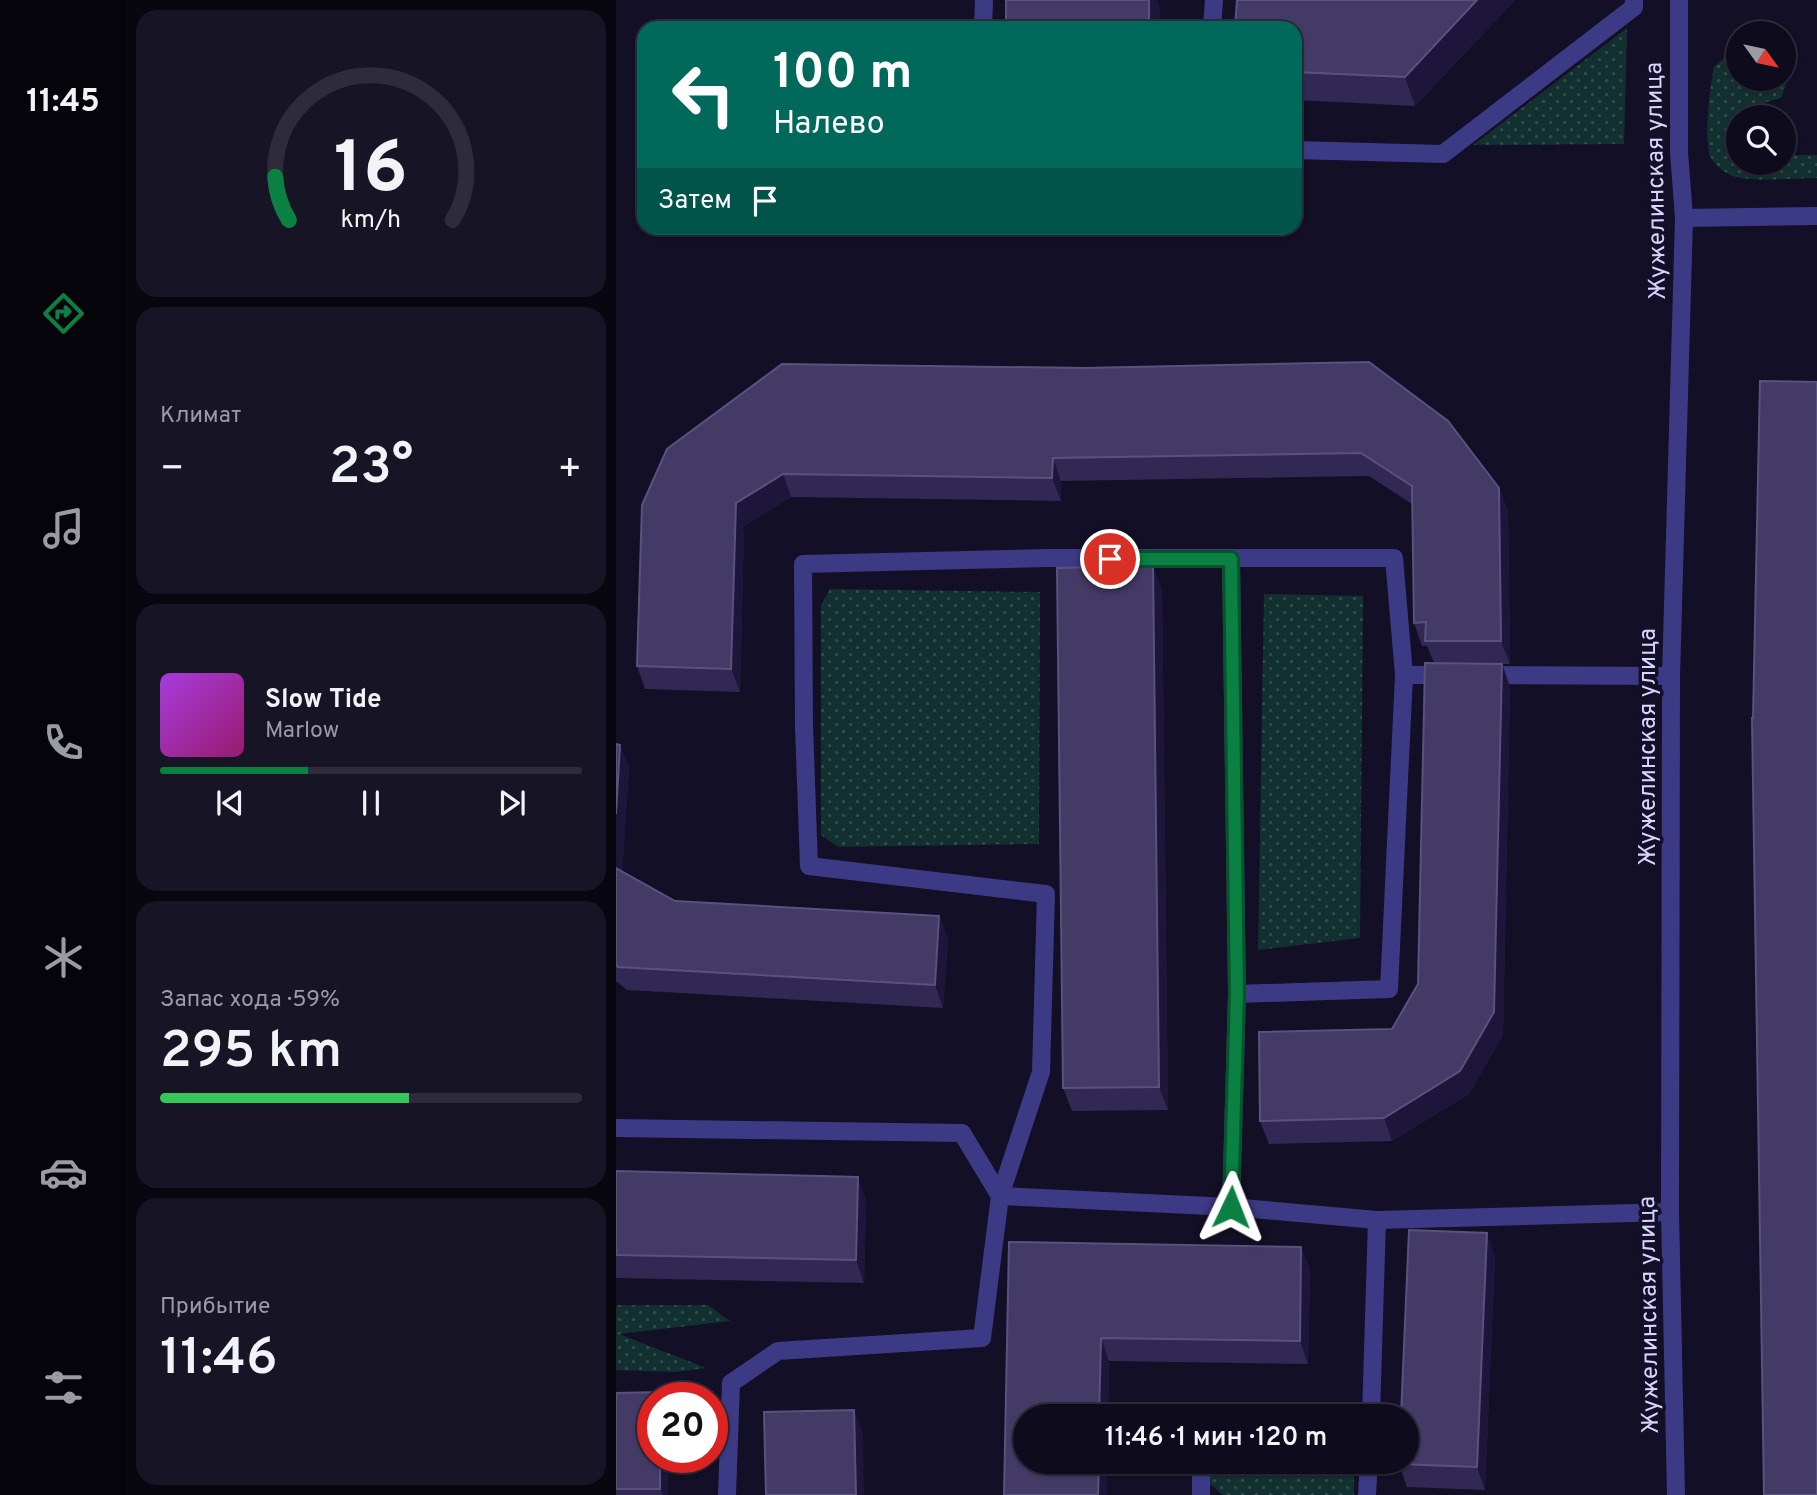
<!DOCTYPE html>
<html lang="ru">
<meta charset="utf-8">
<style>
:root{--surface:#0e0b1c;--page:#171425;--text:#f1f3f6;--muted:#9b9ba3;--line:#2e2b3b;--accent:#0b8043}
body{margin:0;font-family:Overpass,sans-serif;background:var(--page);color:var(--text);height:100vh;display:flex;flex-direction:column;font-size:26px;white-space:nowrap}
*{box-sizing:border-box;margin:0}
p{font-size:23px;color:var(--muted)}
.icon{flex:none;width:38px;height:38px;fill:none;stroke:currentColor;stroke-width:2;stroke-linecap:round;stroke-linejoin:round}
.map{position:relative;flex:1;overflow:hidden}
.drawer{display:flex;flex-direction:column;gap:10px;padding:10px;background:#08060f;width:490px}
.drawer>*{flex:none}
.hud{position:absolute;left:21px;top:21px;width:665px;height:214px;border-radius:21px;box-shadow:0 2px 5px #0004,0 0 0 2px var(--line);background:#00695c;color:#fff;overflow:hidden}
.needle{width:46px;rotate:123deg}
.controls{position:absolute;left:1110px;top:21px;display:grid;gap:14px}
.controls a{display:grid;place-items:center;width:70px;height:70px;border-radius:50%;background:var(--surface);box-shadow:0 2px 5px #0004,0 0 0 2px var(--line);font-size:35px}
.speed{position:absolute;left:21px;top:1382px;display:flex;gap:14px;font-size:35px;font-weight:700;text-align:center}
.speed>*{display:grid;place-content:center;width:91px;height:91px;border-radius:50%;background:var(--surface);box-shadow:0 2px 5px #0004,0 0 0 2px var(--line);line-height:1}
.speed .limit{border:10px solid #d22;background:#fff;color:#111}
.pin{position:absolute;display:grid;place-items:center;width:60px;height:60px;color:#fff;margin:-30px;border:4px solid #fff;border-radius:50%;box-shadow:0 2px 7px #0007}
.me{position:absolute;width:77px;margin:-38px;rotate:2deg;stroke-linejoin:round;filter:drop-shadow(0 0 5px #0008)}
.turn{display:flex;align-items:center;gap:24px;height:147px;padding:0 21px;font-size:32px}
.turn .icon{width:91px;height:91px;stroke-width:2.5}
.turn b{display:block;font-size:49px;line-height:60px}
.then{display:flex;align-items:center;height:66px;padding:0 21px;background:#0003;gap:14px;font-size:26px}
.big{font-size:52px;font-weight:600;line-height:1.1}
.drawer .card{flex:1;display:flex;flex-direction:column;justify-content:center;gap:10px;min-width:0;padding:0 24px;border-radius:21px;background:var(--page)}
.drawer .dial{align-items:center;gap:0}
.dial svg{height:182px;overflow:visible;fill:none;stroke:var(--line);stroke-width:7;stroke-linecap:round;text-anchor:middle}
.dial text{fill:var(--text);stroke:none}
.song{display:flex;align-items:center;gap:21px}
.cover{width:84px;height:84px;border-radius:10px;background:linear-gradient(135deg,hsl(280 70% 55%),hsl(320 70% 35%))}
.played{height:7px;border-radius:4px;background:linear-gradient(90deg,var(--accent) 35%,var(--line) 35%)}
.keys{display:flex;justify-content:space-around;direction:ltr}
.heat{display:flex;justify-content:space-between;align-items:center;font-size:38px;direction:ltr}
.charge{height:10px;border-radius:5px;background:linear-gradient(90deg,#34c759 59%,var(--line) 0)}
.trip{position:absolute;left:397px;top:1404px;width:406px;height:70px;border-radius:35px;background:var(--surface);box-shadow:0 2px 5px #0004,0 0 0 2px var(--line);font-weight:600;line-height:70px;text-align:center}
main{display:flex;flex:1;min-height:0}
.dock{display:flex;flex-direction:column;width:126px;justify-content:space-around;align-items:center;background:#06040b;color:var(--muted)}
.dock .icon{width:49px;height:49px}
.dock .selected{color:var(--accent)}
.dock b{font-size:32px;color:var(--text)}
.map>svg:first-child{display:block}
.grass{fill:url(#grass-dots)}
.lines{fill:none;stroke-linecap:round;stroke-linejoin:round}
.minor{stroke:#3d3a85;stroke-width:18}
.wall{fill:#312854}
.shaded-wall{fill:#1d163a}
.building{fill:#433a66;stroke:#5a527e;stroke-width:2}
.route-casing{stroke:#07532c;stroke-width:18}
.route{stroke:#0b8043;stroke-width:12}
.labels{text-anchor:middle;stroke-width:7;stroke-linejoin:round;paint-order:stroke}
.street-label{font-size:24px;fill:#d9d4ff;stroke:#130f26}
</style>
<main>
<nav class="dock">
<b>11:45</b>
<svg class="icon selected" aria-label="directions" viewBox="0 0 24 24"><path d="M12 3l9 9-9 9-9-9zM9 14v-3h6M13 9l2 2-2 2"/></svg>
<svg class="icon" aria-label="music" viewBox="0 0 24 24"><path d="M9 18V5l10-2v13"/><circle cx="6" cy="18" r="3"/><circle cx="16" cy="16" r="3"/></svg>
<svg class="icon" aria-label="phone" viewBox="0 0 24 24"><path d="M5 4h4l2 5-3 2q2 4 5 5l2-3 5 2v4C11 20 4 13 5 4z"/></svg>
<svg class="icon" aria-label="climate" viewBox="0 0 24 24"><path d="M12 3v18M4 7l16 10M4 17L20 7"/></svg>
<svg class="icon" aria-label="car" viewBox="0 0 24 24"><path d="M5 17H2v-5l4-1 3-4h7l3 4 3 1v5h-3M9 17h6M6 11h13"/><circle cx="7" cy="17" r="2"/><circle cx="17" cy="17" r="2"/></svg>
<svg class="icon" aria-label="filters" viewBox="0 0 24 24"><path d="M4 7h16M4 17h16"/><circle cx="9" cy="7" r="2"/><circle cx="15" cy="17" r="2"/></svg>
</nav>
<section class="drawer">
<div class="card dial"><svg viewBox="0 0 100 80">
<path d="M14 69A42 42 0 1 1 86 69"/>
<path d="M14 69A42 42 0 0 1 8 50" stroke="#0b8043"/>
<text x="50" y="56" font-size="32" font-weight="700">16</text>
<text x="50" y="72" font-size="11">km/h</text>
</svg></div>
<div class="card"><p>Климат</p>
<div class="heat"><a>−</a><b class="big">23°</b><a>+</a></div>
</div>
<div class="card">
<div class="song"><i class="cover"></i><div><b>Slow Tide</b><p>Marlow</p></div></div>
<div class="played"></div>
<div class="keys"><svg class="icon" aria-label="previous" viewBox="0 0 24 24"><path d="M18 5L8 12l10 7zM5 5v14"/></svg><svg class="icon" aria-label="pause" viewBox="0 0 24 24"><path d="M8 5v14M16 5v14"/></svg><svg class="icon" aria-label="next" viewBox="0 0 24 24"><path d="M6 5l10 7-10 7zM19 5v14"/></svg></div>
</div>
<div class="card"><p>Запас хода · 59%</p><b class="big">295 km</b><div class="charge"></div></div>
<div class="card"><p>Прибытие</p><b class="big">11:46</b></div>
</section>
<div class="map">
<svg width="1201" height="1495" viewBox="0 0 1201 1495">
<defs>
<pattern id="grass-dots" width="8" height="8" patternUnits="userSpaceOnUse" patternTransform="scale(1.75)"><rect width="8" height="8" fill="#12302f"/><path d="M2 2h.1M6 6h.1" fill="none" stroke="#344d4e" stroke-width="1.8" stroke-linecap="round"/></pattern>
</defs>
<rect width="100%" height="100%" fill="#130f26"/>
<!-- grass -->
<g class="grass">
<polygon points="1011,28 1008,144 857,145"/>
<path d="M1122,54V79H1167V64L1173,76L1165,98L1150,102V117H1122V163H1167V154L1170,155H1201V178C1177,178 1143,182 1120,177C1112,175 1099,166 1095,158C1087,141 1094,87 1098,67L1108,58Z"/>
<polygon points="214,589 424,592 423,844 222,847 205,835 205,605"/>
<polygon points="648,594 747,596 744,938 642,950"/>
<polygon points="0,1305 92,1305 114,1321 3,1334 90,1368 59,1372 0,1370"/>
<polygon points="591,1461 738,1461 738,1495 607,1495 592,1482"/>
</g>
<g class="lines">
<!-- minor -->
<g class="minor">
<polyline points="367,28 368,0"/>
<polyline points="596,28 598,0"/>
<polyline points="679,150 827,154 1018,7 1018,0"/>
<polyline points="1068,218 1201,216"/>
<polyline points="615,559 621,994"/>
<polyline points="866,675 1055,676"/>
<polyline points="0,1128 346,1133 384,1196"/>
<polyline points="384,1196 615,1207 761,1220 1054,1212"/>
<polyline points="615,1207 621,994 773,989 788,675 831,675"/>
<polyline points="755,1416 761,1220"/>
<polyline points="111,1495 115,1383 162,1351 366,1338 384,1196 425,1072 430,894 193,866 188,726 187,564 432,558 778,558 788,675"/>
<polyline points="585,1495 585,1461"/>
<polyline points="751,1495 753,1461"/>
<polyline points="1060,1495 1054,1212 1055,676 1068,218 1063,152 1063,0"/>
</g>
</g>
<!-- wall -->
<g class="wall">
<polygon points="899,0 799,106 679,100 679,28"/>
<polygon points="468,368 883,488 892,511 894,664 886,664 894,687 887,1035 853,1094 776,1141 653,1144 644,1121 776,1029 802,984 818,663 811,646 806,646 798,623 796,504 753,476 445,481 445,501 175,497 128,526 124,692 29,689 21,666 26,505"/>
<polygon points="546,589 552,1110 456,1111 447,1088"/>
<polygon points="0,744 4,745 13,768 6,872 59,901 323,916 332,939 327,1008 11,990 0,981"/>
<polygon points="0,1171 250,1200 248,1283 0,1278"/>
<polygon points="393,1242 685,1247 694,1270 692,1364 493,1361 492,1416 410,1416 410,1461 491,1461 491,1495 388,1495"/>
<polygon points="879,1256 869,1490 791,1487 783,1464"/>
<polygon points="0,1393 37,1458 52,1458 52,1495 0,1495"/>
</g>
<!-- shaded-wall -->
<g class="shaded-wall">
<polygon points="533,0 541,0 544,8 544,28 533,28"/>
<polygon points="861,0 899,0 799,106 789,77"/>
<polygon points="437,458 445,481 445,501 436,478"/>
<polygon points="167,474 175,497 128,526 124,692 115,669 120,503"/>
<polygon points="883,488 892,511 894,664 885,641"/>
<polygon points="537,566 546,589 552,1110 543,1087"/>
<polygon points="886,664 894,687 887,1035 853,1094 776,1141 768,1118"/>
<polygon points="4,745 13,768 5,890 0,876 0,814"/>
<polygon points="323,916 332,939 327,1008 319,985"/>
<polygon points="242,1177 250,1200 248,1283 240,1260"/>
<polygon points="871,1233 879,1256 869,1490 861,1467"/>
<polygon points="685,1247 694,1270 692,1364 684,1341"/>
<polygon points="485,1338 493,1361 492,1416 483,1416"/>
<polygon points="238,1410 247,1433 248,1495 240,1495"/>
<polygon points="44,1458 52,1458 52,1495 47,1495 44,1489"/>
<polygon points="483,1461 491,1461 491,1495 482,1495"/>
</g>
<!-- building -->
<g class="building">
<rect x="390" y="0" width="143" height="28"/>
<polygon points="621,0 861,0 789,77 679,72 679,28 619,28"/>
<polygon points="753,362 832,421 883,488 885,641 809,641 810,622 798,623 796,486 745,453 437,458 436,478 167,474 120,503 115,669 21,666 26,505 51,449 166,364 468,368"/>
<polygon points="1144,381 1201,382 1201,1495 1148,1495 1136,718 1137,718"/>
<polygon points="537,566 543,1087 447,1088 441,568"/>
<polygon points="809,663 886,664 878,1012 844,1071 768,1118 644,1121 643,1032 776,1029 802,984"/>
<polygon points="0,744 4,745 0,814"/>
<polygon points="0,868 59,901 323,916 319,985 2,967 0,965"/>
<polygon points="0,1171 242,1177 240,1260 0,1255"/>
<polygon points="793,1230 871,1233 861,1467 783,1464 783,1461 791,1461 791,1416 785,1416"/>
<polygon points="393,1242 685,1247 684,1341 485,1338 483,1416 410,1416 410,1461 483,1461 482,1495 388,1495"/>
<polygon points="43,1392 43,1398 37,1398 37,1458 44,1458 44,1489 0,1489 0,1393"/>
<polygon points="238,1410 240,1495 150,1495 148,1412"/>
</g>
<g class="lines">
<!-- route casing -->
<g class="route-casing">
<polyline id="route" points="494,559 615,559 621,994 615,1207"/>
</g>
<!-- route -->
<use href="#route" class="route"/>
</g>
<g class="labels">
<!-- street labels -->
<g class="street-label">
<text transform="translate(1039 181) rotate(-91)" y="8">Жужелинская улица</text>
<text transform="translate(1031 747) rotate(-90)" y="8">Жужелинская улица</text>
<text transform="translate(1032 1315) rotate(-91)" y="8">Жужелинская улица</text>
</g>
</g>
</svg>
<div class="controls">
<a><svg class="needle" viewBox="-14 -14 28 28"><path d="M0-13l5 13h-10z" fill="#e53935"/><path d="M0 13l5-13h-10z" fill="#9b9ba3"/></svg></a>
<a><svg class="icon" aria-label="search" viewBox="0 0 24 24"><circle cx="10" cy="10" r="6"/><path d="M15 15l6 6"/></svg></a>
</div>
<div class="speed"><div class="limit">20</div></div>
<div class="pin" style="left:494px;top:559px;background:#d93025"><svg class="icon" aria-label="arrive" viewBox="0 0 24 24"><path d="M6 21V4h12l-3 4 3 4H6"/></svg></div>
<svg class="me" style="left:615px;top:1207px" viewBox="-20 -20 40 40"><path d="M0-17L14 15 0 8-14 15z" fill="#0b8043" stroke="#fff" stroke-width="4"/></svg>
<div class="trip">11:46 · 1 мин · 120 m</div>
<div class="hud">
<div class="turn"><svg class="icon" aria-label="left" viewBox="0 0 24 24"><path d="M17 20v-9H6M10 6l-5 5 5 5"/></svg><div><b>100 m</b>Налево</div></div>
<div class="then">Затем<svg class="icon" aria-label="arrive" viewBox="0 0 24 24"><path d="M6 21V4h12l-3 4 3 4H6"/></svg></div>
</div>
</div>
</main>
